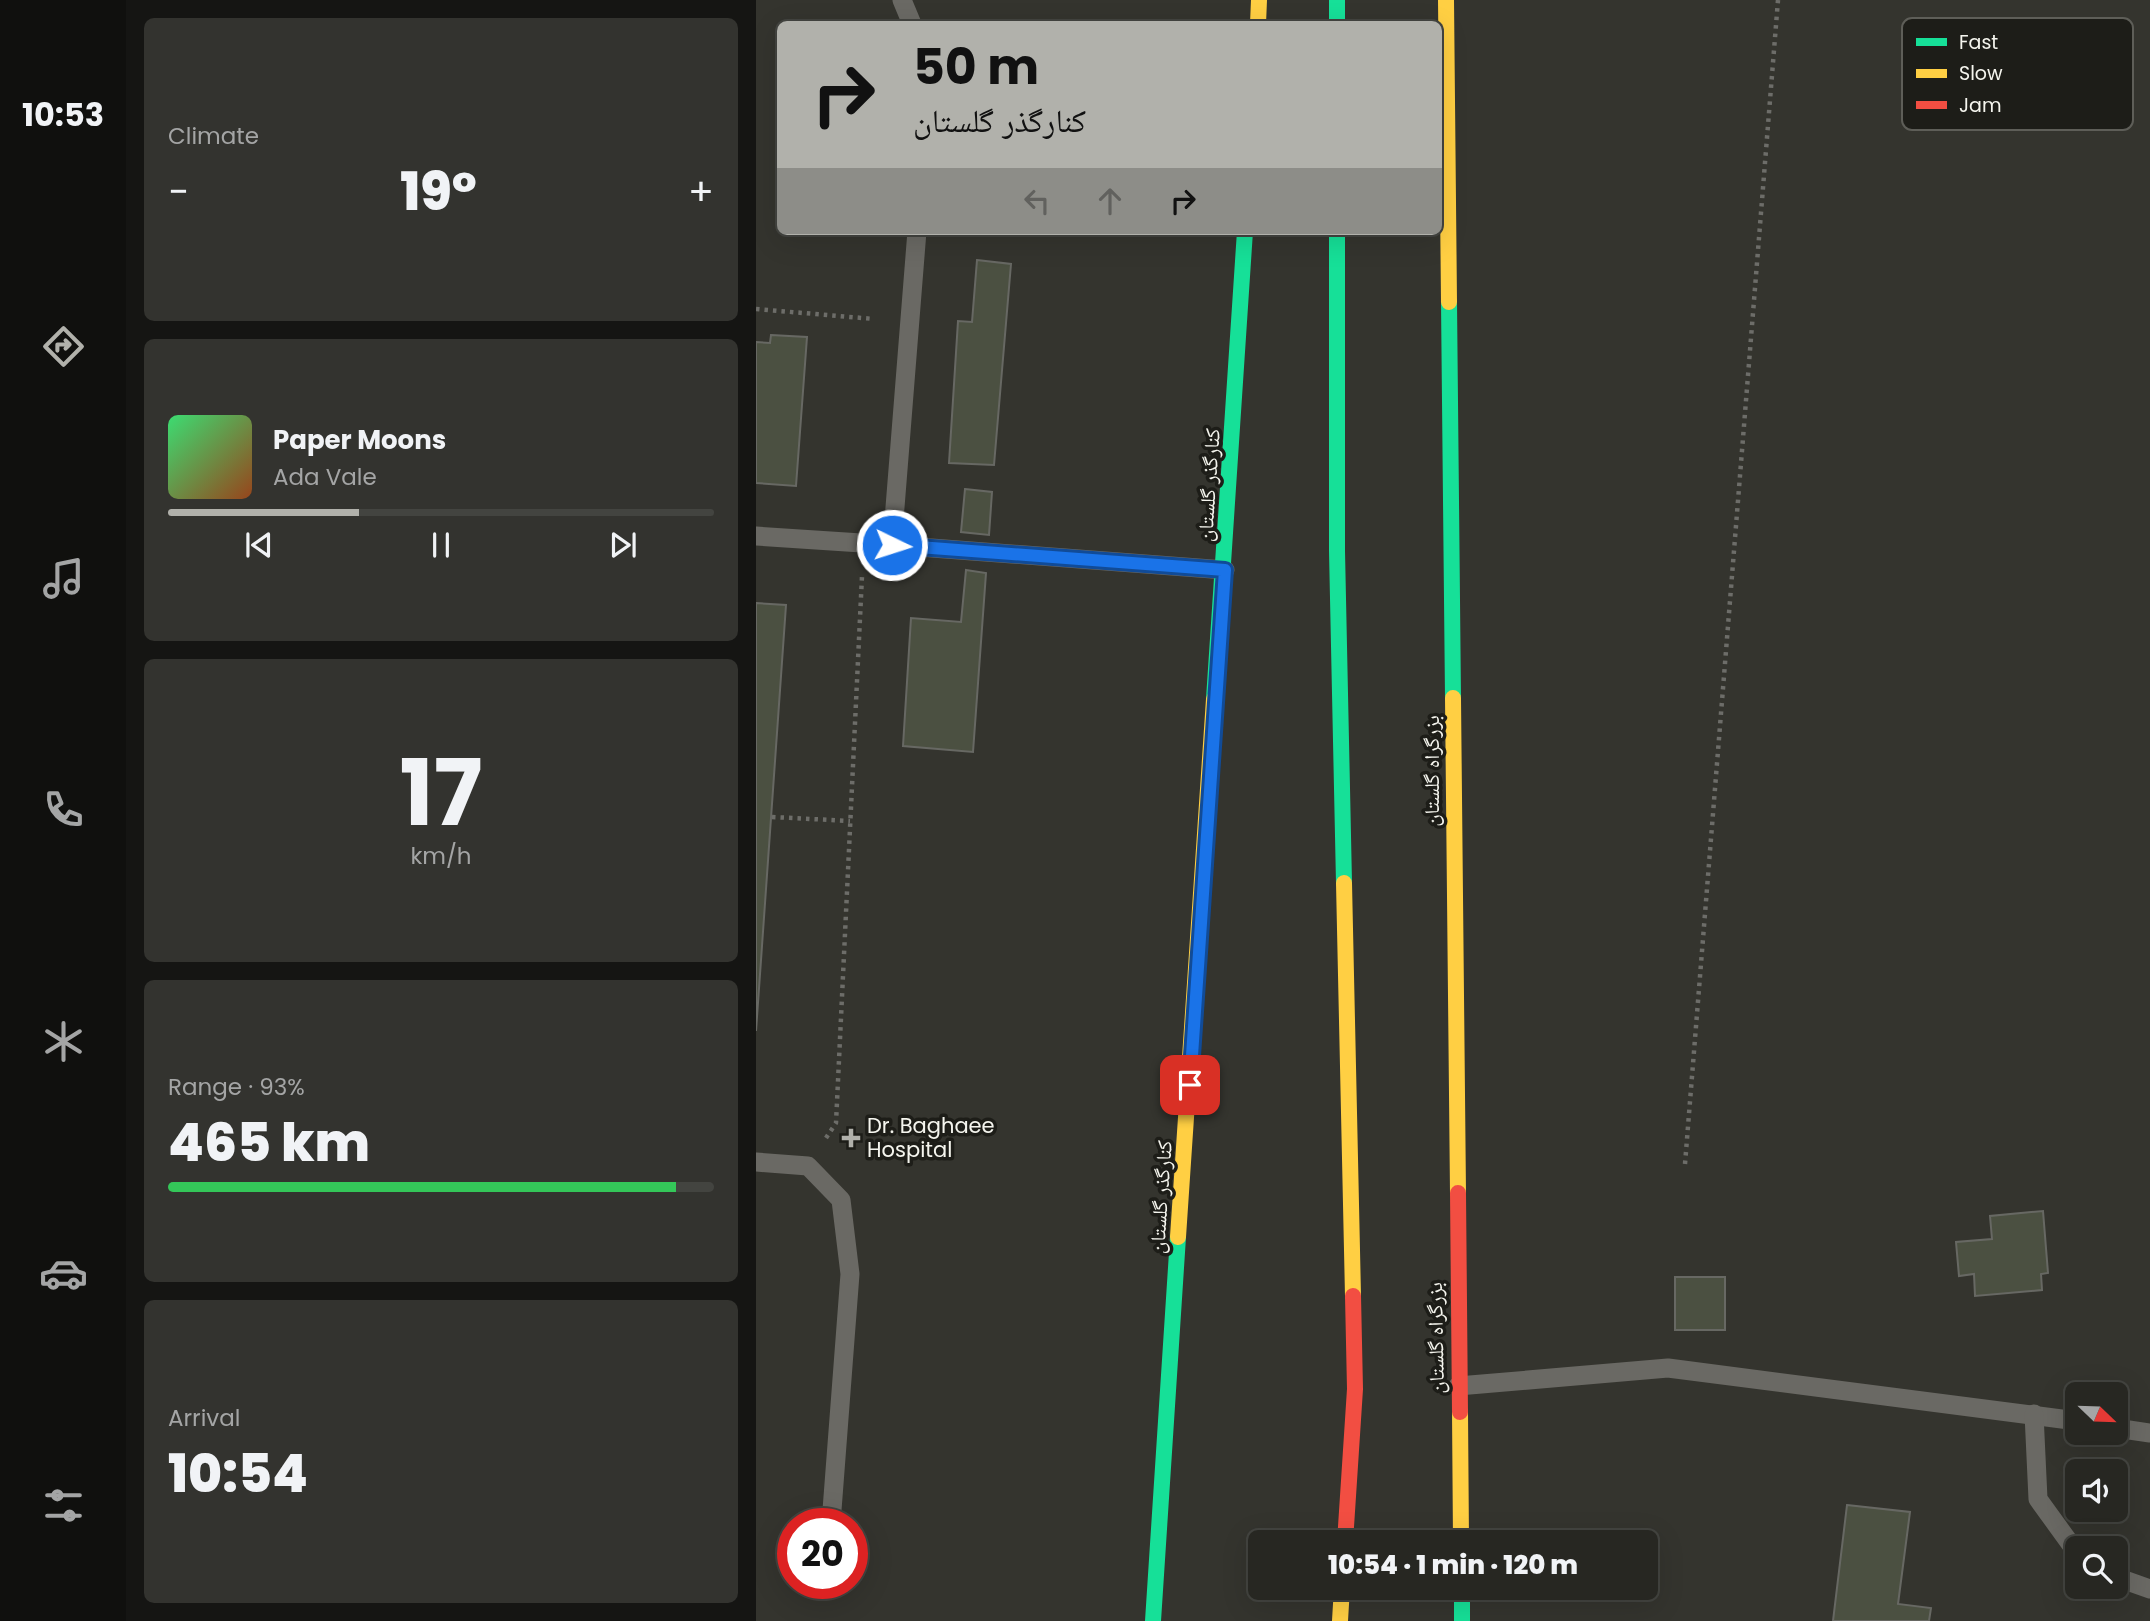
<!DOCTYPE html>
<meta charset="utf-8">
<style>
:root{--surface:#272722;--page:#33332f;--text:#f1f3f6;--muted:#a4a5a5;--line:#434440;--accent:#b1b1ab}
body{margin:0;font-family:Poppins,"Noto Naskh Arabic",sans-serif;background:var(--page);color:var(--text);height:100vh;display:flex;flex-direction:column;font-size:26px;white-space:nowrap}
*{box-sizing:border-box;margin:0}
p{font-size:23px;color:var(--muted)}
.icon{flex:none;width:38px;height:38px;fill:none;stroke:currentColor;stroke-width:2;stroke-linecap:round;stroke-linejoin:round}
.map{position:relative;flex:1;overflow:hidden}
.sheet{display:flex;flex-direction:column;gap:18px;padding:18px;background:#151513;width:630px}
.sheet>*{flex:none}
.guide{position:absolute;left:21px;top:21px;width:665px;height:214px;border-radius:10px;box-shadow:0 7px 28px #0002,0 0 0 2px var(--line);background:#b1b1ab;color:#111;overflow:hidden}
.needle{width:46px;rotate:113deg}
.fabs{position:absolute;left:1309px;top:1382px;display:grid;gap:14px}
.fabs a{display:grid;place-items:center;width:63px;height:63px;border-radius:10px;background:var(--surface);box-shadow:0 7px 28px #0002,0 0 0 2px var(--line);font-size:35px}
.speed{position:absolute;left:21px;top:1508px;display:flex;gap:14px;font-size:35px;font-weight:700;text-align:center}
.speed>*{display:grid;place-content:center;width:91px;height:91px;border-radius:50%;background:var(--surface);box-shadow:0 7px 28px #0002,0 0 0 2px var(--line);line-height:1}
.speed .limit{border:10px solid #d22;background:#fff;color:#111}
.pin{position:absolute;display:grid;place-items:center;width:60px;height:60px;color:#fff;margin:-30px;border-radius:14px;box-shadow:0 4px 10px #0006}
.me{position:absolute;width:77px;margin:-38px;rotate:94deg;stroke-linejoin:round;filter:drop-shadow(0 0 5px #0008)}
.turn{display:flex;align-items:center;gap:24px;height:147px;padding:0 21px;font-size:32px}
.turn .icon{width:91px;height:91px;stroke-width:2.5}
.turn b{display:block;font-size:49px;line-height:60px}
.lanes{display:flex;align-items:center;height:66px;padding:0 21px;background:#0003;justify-content:center;gap:35px;direction:ltr}
.lanes .off{opacity:.35}
.big{font-size:52px;font-weight:800;line-height:1.1}
.sheet .card{flex:1;display:flex;flex-direction:column;justify-content:center;gap:10px;min-width:0;padding:0 24px;border-radius:10px;background:var(--page)}
.sheet .dial{align-items:center;gap:0}
.dial b{font-size:91px;line-height:1}
.song{display:flex;align-items:center;gap:21px}
.cover{width:84px;height:84px;border-radius:10px;background:linear-gradient(135deg,hsl(140 70% 55%),hsl(20 70% 35%))}
.played{height:7px;border-radius:4px;background:linear-gradient(90deg,var(--accent) 35%,var(--line) 35%)}
.keys{display:flex;justify-content:space-around;direction:ltr}
.heat{display:flex;justify-content:space-between;align-items:center;font-size:38px;direction:ltr}
.charge{height:10px;border-radius:5px;background:linear-gradient(90deg,#34c759 93%,var(--line) 0)}
.trip{position:absolute;left:492px;top:1530px;width:410px;height:70px;border-radius:10px;background:var(--surface);box-shadow:0 7px 28px #0002,0 0 0 2px var(--line);font-weight:800;line-height:70px;text-align:center}
main{display:flex;flex:1;min-height:0}
.menu{display:flex;flex-direction:column;width:126px;justify-content:space-around;align-items:center;background:#10100e;color:var(--muted)}
.menu .icon{width:49px;height:49px}
.menu .selected{color:var(--accent)}
.menu b{font-size:32px;color:var(--text)}
.map>svg:first-child{display:block}
.building{fill:#4b5041;stroke:#676863;stroke-width:2}
.lines{fill:none;stroke-linecap:round;stroke-linejoin:round}
.path{stroke:#6d6d69;stroke-width:4.5;stroke-dasharray:3.5 5;stroke-linecap:butt}
.lane{stroke:#6a6964;stroke-width:19}
.fast{stroke:#16e098;stroke-width:16}
.slow{stroke:#ffcf43;stroke-width:16}
.jam{stroke:#f24e42;stroke-width:16}
.route-casing{stroke:#114b97;stroke-width:18}
.route{stroke:#1a73e8;stroke-width:12}
.poi-dot{fill:#b1b1ab;stroke:#1d1d18;stroke-width:2.5}
.labels{text-anchor:middle;stroke-width:7;stroke-linejoin:round;paint-order:stroke}
.street-label{font-size:21px;fill:#f5f5ee;stroke:#1d1d18}
.poi-label{font-size:21px;fill:#f5f5ee;stroke:#1d1d18;text-anchor:start}
.key{fill:#1d1d18;stroke:#5e5e58;stroke-width:2}
.key-label{font-size:19px;fill:#f5f5ee}
</style>
<main>
<nav class="menu">
<b>10:53</b>
<svg class="icon selected" aria-label="directions" viewBox="0 0 24 24"><path d="M12 3l9 9-9 9-9-9zM9 14v-3h6M13 9l2 2-2 2"/></svg>
<svg class="icon" aria-label="music" viewBox="0 0 24 24"><path d="M9 18V5l10-2v13"/><circle cx="6" cy="18" r="3"/><circle cx="16" cy="16" r="3"/></svg>
<svg class="icon" aria-label="phone" viewBox="0 0 24 24"><path d="M5 4h4l2 5-3 2q2 4 5 5l2-3 5 2v4C11 20 4 13 5 4z"/></svg>
<svg class="icon" aria-label="climate" viewBox="0 0 24 24"><path d="M12 3v18M4 7l16 10M4 17L20 7"/></svg>
<svg class="icon" aria-label="car" viewBox="0 0 24 24"><path d="M5 17H2v-5l4-1 3-4h7l3 4 3 1v5h-3M9 17h6M6 11h13"/><circle cx="7" cy="17" r="2"/><circle cx="17" cy="17" r="2"/></svg>
<svg class="icon" aria-label="filters" viewBox="0 0 24 24"><path d="M4 7h16M4 17h16"/><circle cx="9" cy="7" r="2"/><circle cx="15" cy="17" r="2"/></svg>
</nav>
<section class="sheet">
<div class="card"><p>Climate</p>
<div class="heat"><a>−</a><b class="big">19°</b><a>+</a></div>
</div>
<div class="card">
<div class="song"><i class="cover"></i><div><b>Paper Moons</b><p>Ada Vale</p></div></div>
<div class="played"></div>
<div class="keys"><svg class="icon" aria-label="previous" viewBox="0 0 24 24"><path d="M18 5L8 12l10 7zM5 5v14"/></svg><svg class="icon" aria-label="pause" viewBox="0 0 24 24"><path d="M8 5v14M16 5v14"/></svg><svg class="icon" aria-label="next" viewBox="0 0 24 24"><path d="M6 5l10 7-10 7zM19 5v14"/></svg></div>
</div>
<div class="card dial"><b>17</b><p>km/h</p></div>
<div class="card"><p>Range · 93%</p><b class="big">465 km</b><div class="charge"></div></div>
<div class="card"><p>Arrival</p><b class="big">10:54</b></div>
</section>
<div class="map">
<svg width="1394" height="1621" viewBox="0 0 1394 1621">
<rect width="100%" height="100%" fill="#34342e"/>
<!-- building -->
<g class="building">
<polygon points="221,260 255,264 238,465 193,463 202,321 216,322"/>
<polygon points="15,335 51,337 40,486 0,483 0,342 14,343"/>
<polygon points="209,489 236,492 233,535 205,532"/>
<polygon points="210,570 230,573 217,752 147,746 155,618 205,622"/>
<polygon points="0,603 30,605 0,1031"/>
<polygon points="1287,1211 1292,1273 1285,1274 1286,1290 1219,1296 1218,1274 1203,1276 1200,1242 1236,1239 1234,1216"/>
<rect x="919" y="1277" width="50" height="53"/>
<polygon points="1091,1505 1154,1512 1142,1604 1175,1608 1173,1621 1077,1621"/>
</g>
<g class="lines">
<!-- path -->
<g class="path">
<polyline points="0,309 118,319"/>
<polyline points="16,817 94,821"/>
<polyline points="70,1138 80,1123 106,576"/>
<polyline points="929,1164 1022,0"/>
</g>
<!-- lane -->
<g class="lane">
<polyline points="146,0 156,24"/>
<polyline points="0,536 136,545 161,231"/>
<polyline points="136,545 469,570"/>
<polyline points="0,1162 52,1166 85,1200 94,1274 76,1510"/>
<polyline points="702,1386 912,1368 1321,1421"/>
<polyline points="1278,1414 1282,1499 1321,1553"/>
<polyline points="1360,1428 1394,1433"/>
<polyline points="1360,1577 1394,1589"/>
</g>
<!-- fast -->
<g class="fast">
<polyline points="581,0 581,24"/>
<polyline points="581,231 581,551 588,883"/>
<polyline points="693,302 697,698"/>
<polyline points="458,699 489,231"/>
<polyline points="706,1587 706,1621"/>
<polyline points="397,1621 422,1237"/>
</g>
<!-- slow -->
<g class="slow">
<polyline points="690,0 693,302"/>
<polyline points="502,24 503,0"/>
<polyline points="697,698 702,1193"/>
<polyline points="588,883 597,1296"/>
<polyline points="422,1237 458,699"/>
<polyline points="704,1412 705,1542"/>
<polyline points="584,1621 586,1587"/>
</g>
<!-- jam -->
<g class="jam">
<polyline points="702,1193 704,1412"/>
<polyline points="589,1542 599,1389 597,1296"/>
</g>
</g>
<g class="lines">
<!-- route casing -->
<g class="route-casing">
<polyline id="route" points="136,545 469,570 434,1085"/>
</g>
<!-- route -->
<use href="#route" class="route"/>
</g>
<!-- markers -->
<path class="poi-dot" d="M91.5 1127.5h7v7h7v7h-7v7h-7v-7h-7v-7h7z"/>
<g class="labels">
<!-- street labels -->
<g class="street-label">
<text transform="translate(453 485) rotate(-86)" y="7">کنارگذر گلستان</text>
<text transform="translate(676 771) rotate(-90)" y="7">بزرگراه گلستان</text>
<text transform="translate(405 1197) rotate(-86)" y="7">کنارگذر گلستان</text>
<text transform="translate(680 1338) rotate(-91)" y="7">بزرگراه گلستان</text>
</g>
<!-- poi labels -->
<g class="poi-label">
<text x="111" y="1133">Dr. Baghaee<tspan x="111" dy="24">Hospital</tspan></text>
</g>
</g>
<!-- legend -->
<rect x="1146" y="18" width="231" height="112" rx="10" class="key"/>
<rect x="1160" y="38" width="31" height="8" fill="#16e098"/>
<rect x="1160" y="69" width="31" height="9" fill="#ffcf43"/>
<rect x="1160" y="101" width="31" height="8" fill="#f24e42"/>
<g class="key-label">
<text x="1203" y="49">Fast</text>
<text x="1203" y="80">Slow</text>
<text x="1203" y="112">Jam</text>
</g>
</svg>
<div class="fabs">
<a><svg class="needle" viewBox="-14 -14 28 28"><path d="M0-13l5 13h-10z" fill="#e53935"/><path d="M0 13l5-13h-10z" fill="#a4a5a5"/></svg></a>
<a><svg class="icon" aria-label="sound" viewBox="0 0 24 24"><path d="M4 9h4l5-4v14l-5-4H4zM17 9q2 3 0 6"/></svg></a>
<a><svg class="icon" aria-label="search" viewBox="0 0 24 24"><circle cx="10" cy="10" r="6"/><path d="M15 15l6 6"/></svg></a>
</div>
<div class="speed"><div class="limit">20</div></div>
<div class="pin" style="left:434px;top:1085px;background:#d93025"><svg class="icon" aria-label="arrive" viewBox="0 0 24 24"><path d="M6 21V4h12l-3 4 3 4H6"/></svg></div>
<svg class="me" style="left:136px;top:545px" viewBox="-20 -20 40 40"><circle r="17" fill="#1a73e8" stroke="#fff" stroke-width="3"/><path d="M0-11L8 9 0 5-8 9z" fill="#fff"/></svg>
<div class="trip">10:54 · 1 min · 120 m</div>
<div class="guide">
<div class="turn"><svg class="icon" aria-label="right" viewBox="0 0 24 24"><path d="M7 20v-9h11M14 6l5 5-5 5"/></svg><div><b>50 m</b>کنارگذر گلستان</div></div>
<div class="lanes"><svg class="icon off" aria-label="left" viewBox="0 0 24 24"><path d="M17 20v-9H6M10 6l-5 5 5 5"/></svg><svg class="icon off" aria-label="ahead" viewBox="0 0 24 24"><path d="M12 20V5M6 11l6-6 6 6"/></svg><svg class="icon" aria-label="right" viewBox="0 0 24 24"><path d="M7 20v-9h11M14 6l5 5-5 5"/></svg></div>
</div>
</div>
</main>
